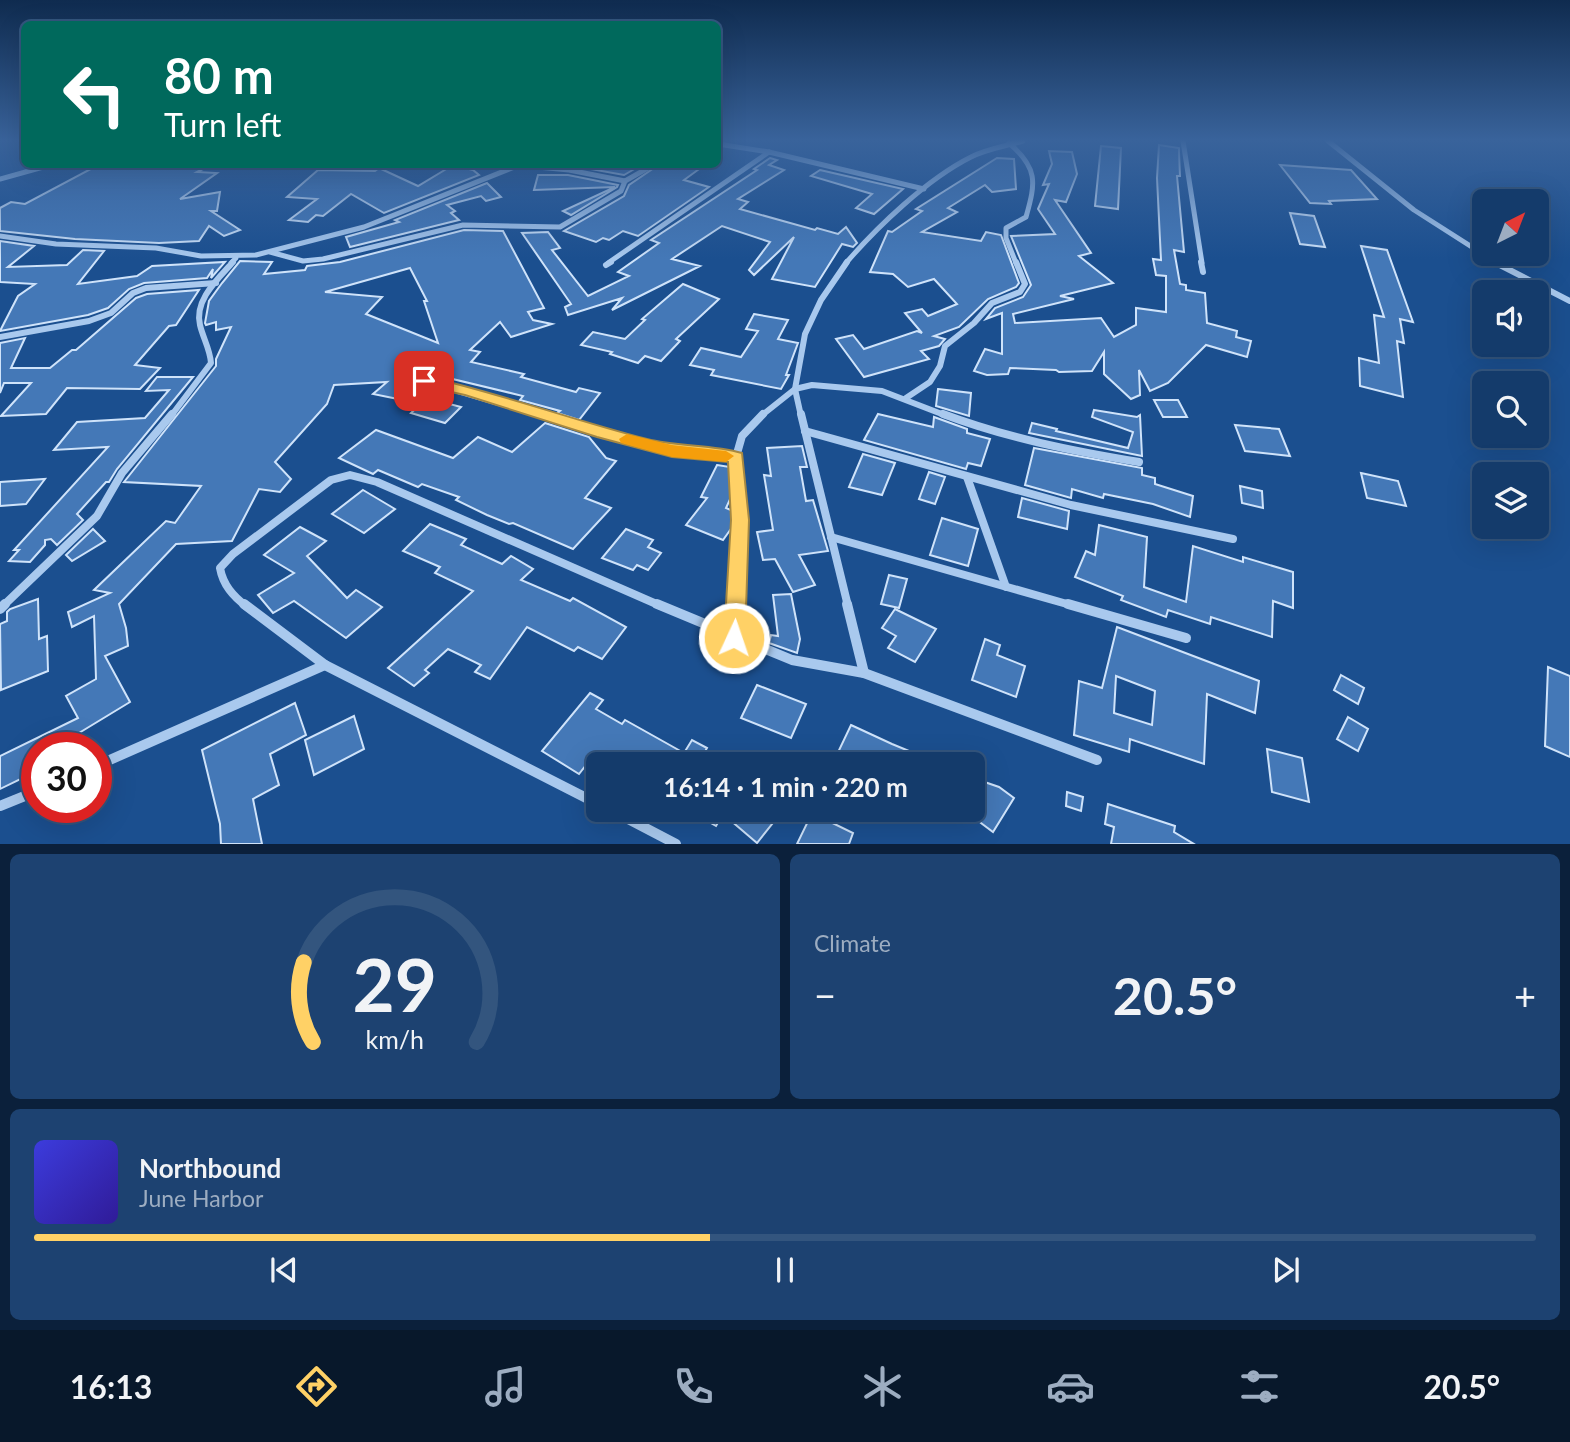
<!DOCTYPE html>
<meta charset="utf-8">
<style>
:root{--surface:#143b6b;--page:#1d4271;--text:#f1f3f6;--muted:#9dadc1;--line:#33557e;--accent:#ffd166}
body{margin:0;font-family:Lato,sans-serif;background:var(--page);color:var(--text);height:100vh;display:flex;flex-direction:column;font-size:26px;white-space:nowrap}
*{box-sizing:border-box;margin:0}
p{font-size:23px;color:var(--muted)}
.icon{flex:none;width:38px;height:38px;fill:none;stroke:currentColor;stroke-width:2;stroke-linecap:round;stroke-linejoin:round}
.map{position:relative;height:844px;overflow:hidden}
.sheet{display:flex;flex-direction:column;gap:10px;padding:10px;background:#0b203b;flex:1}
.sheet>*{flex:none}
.hud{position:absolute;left:21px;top:21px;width:700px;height:147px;border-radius:10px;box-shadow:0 7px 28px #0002,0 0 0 2px var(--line);background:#00695c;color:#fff;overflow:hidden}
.needle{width:46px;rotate:42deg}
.controls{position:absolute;left:1472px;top:189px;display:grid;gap:14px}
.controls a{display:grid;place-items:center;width:77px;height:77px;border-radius:10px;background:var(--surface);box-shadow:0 7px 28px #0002,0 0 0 2px var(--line);font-size:35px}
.speed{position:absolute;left:21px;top:732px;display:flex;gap:14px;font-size:35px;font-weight:700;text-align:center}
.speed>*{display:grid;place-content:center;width:91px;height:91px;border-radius:50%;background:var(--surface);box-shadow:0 7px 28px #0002,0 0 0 2px var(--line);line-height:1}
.speed .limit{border:10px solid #d22;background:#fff;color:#111}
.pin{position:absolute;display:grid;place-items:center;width:60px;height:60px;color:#fff;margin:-30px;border-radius:14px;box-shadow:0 4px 10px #0006}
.me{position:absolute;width:77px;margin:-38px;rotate:3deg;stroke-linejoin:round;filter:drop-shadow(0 0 5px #0008)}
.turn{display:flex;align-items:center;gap:24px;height:147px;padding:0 28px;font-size:32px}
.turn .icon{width:91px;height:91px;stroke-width:2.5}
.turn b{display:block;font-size:49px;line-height:60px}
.big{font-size:52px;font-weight:700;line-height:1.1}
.sheet .card{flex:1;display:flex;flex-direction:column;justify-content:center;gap:10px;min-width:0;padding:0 24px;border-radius:10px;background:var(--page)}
.sheet .dial{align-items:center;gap:0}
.dial svg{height:182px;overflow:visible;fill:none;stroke:var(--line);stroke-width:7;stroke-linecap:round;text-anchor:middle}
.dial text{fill:var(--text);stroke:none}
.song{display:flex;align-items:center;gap:21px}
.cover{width:84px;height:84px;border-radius:10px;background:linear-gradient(135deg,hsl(240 70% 55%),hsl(250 70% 35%))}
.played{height:7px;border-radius:4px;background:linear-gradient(90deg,var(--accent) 45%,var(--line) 45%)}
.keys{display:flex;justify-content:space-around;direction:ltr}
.heat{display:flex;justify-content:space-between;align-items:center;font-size:38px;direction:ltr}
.sheet .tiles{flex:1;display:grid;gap:10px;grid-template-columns:1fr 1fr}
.card:last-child{grid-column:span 2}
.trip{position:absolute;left:586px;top:752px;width:399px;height:70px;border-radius:10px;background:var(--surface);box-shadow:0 7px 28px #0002,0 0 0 2px var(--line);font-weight:700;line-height:70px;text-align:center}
.dock{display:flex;height:112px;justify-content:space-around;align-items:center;background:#08182b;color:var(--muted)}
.dock .icon{width:49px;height:49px}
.dock .on{color:var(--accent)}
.dock b{font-size:32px;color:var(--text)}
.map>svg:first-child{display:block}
.building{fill:#4478b7;stroke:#cfe3fa;stroke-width:2;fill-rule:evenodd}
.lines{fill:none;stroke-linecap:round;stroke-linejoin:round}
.street-far3{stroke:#a9c9ee;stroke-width:5}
.street-far2{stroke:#a9c9ee;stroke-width:6}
.street-far1{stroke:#a9c9ee;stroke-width:8}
.street{stroke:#a9c9ee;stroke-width:10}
.route{fill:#ffd166;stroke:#a68842;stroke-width:2}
.slow{fill:#f59e0b}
</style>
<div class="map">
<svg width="1570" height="844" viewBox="0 0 1570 844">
<rect width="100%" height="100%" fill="#1b4f8f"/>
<!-- building -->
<g class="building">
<polygon points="1159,145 1179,148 1179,152 1180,176 1177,176 1184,252 1174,250 1180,284 1186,285 1186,290 1205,293 1207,323 1237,331 1236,337 1251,341 1247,357 1206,345 1168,383 1150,391 1139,370 1140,395 1131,399 1104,374 1104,352 1092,371 1059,372 1056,370 1010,368 1008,374 987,375 974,371 985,349 1002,354 1002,313 986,319 995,308 1023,297 1031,285 1011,236 1055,234 1038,209 1049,184 1043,185 1052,164 1049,151 1072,152 1077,174 1066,202 1055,200 1091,253 1079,256 1113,283 1060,296 1074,299 1013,314 1015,323 1101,318 1114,337 1136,325 1136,308 1166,312 1166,276 1156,275 1153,259 1161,260 1157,178"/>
<polygon points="1101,146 1121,148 1118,209 1095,206"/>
<polygon points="770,158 777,160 769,165 784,170 738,199 748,202 740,209 815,230 817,228 838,234 846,227 857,243 853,247 842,244 815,287 772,279 794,237 754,275 749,270 770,242 722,226 672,259 700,266 612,310 622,298 568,315 565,307 571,304 522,233 548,232 560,248 552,250 588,296 629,276 618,272 659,243 651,240 757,170 754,169"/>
<polygon points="997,158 1014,159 1016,189 992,192 985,185 948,208 957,212 922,232 981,241 986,232 1001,235 1019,283 1016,287 988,299 959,327 934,336 945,339 939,346 921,351 929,359 864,377 836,339 853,335 864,349 917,331 922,333 905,313 922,309 928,316 957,304 934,279 908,287 893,274 870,272 888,231 892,232 922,211 916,209"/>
<polygon points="100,164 140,168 144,164 213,164 197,172 217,173 180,199 220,192 217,211 211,211 240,230 224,236 209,226 199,241 159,243 75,239 0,231 0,208 11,202 25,204"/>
<polygon points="592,164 616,166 643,164 624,175 585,168"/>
<polygon points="660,164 706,164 684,180 709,187 638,236 623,231 609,240 603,238 596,242 564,231 624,196 629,185"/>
<polygon points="453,165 473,170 479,175 384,213 351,194 323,216 316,215 308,222 289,220 317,199 287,197 318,170 375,171 379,168 418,186"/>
<polygon points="1280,165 1351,170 1377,199 1329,201 1331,204 1310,203"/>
<polygon points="820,170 903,189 874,214 856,208 872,194 811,176"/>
<polygon points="538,175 568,175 618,185 617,187 571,215 563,211 615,187 534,190"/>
<polygon points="487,183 501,197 486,201 481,196 447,205 455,211 451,213 459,220 350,247 346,237 399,222 395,220"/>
<polygon points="1290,213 1314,216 1325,247 1300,244"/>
<path d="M464,230L503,231L544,308L528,312L533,320L552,324L511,337L500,322L470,350L480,352L471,362L524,374L521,377L576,392L579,388L600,393L579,420L557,413L560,411L520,400L523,396L411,369L403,400L373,394L387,382L334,385L327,404L275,462L291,479L280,492L259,489L232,541L176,544L119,604L126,628L128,646L105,656L130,702L79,733V747H37V771L0,789V756L78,718L66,696L96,679L94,616L72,627L68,612L110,593L94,590L166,521L175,523L201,486L124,482L216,366V359L231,327L216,330V322L206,325L205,323L209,301L222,283L240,261L272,262L264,274L305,270L307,266L340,262ZM410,268L427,301H424L438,343L366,314L382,297L325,292Z"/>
<polygon points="0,241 34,246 8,267 67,265 83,250 104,251 78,284 137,276 152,266 225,262 211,278 213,269 207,278 144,283 129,289 108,308 88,315 0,331 18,296 35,284 0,282"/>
<polygon points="1361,246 1387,250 1413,322 1400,319 1404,343 1397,341 1403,397 1360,386 1359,358 1379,363 1374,315 1384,317"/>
<polygon points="683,284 719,299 676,339 680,341 661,361 645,356 638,363 610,354 612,352 581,345 593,332 625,339 645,320 642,319"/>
<polygon points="199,290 176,325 169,326 135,365 160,368 140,389 67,388 46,414 1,416 31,383 4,383 0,393 0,343 25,338 11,368 50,368 72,350 76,350 136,298 147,294"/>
<polygon points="754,314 788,320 778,339 798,343 786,375 789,375 781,389 711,375 714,370 690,365 701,348 741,357 758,331 746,329"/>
<polygon points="157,377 193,377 117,469 109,482 106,482 77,514 83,520 57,545 51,539 45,540 45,545 30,562 9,561 19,550 14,550 108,447 54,450 77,422 145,418 169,390 146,391"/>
<polygon points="938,389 971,393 969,416 936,406"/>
<polygon points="427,398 461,407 445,423 411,413"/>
<polygon points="1154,400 1178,400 1187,417 1163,417"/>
<polygon points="1094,410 1137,417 1140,415 1142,456 1029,433 1032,423 1057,429 1056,431 1128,448 1133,432 1092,417"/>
<polygon points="878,414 933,427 934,417 967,429 967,433 990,439 981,466 968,463 966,469 864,440"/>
<polygon points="545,423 589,437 606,458 616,461 585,498 611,508 573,549 513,523 509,524 487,515 456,500 459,497 422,484 418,487 378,470 373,474 339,458 376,430 453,458 478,437 512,452"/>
<polygon points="1235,425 1279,429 1290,456 1245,451"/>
<polygon points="802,446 807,467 800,467 806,501 813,500 828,551 799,555 815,585 793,592 775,559 763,560 757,532 773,530 764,475 771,476 767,448"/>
<polygon points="1034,448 1142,468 1142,475 1155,478 1155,484 1193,496 1190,517 1153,504 1104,494 1103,498 1072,489 1071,498 1025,485"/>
<polygon points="863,454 895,463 882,495 849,487"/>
<polygon points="717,465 730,467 732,495 726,508 733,511 733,526 723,540 686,525 707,498 701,497"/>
<polygon points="929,472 945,477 935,504 919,499"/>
<polygon points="1361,473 1398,481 1406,506 1367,498"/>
<polygon points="45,479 26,504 0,506 0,482"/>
<polygon points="1240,486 1262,491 1263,508 1242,503"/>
<polygon points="363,490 395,509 364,533 332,514"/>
<polygon points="1022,498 1069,511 1067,529 1018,517"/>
<polygon points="942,518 978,529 968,566 930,555"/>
<polygon points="430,524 466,539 461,545 502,564 511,556 533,569 521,580 570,601 573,598 626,627 602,659 578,647 574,651 527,627 490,679 475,672 481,665 448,649 425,670 429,673 414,686 388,668 473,591 435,573 440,567 403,551"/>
<polygon points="1099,525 1147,537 1144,587 1186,602 1193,546 1243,562 1243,557 1293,572 1293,608 1273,601 1272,637 1211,617 1210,624 1168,610 1166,617 1121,600 1123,596 1075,577 1086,551 1095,555"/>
<polygon points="300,527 326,541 307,556 347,598 356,590 382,607 346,638 294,601 273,613 258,595 294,573 264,555"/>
<polygon points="93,529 105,541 72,561 66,555"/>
<polygon points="626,529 653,540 648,547 661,553 648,570 637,565 633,570 602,558"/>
<polygon points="889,575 907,579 899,608 881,604"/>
<polygon points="791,594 800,639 797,653 769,643 771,635 778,636 773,595"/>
<polygon points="38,599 39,639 47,636 48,671 1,690 0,624 7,621 7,612 10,609"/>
<polygon points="895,609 936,629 915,662 888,648 896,636 882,628"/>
<path d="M1117,627L1259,681L1255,713L1207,694L1204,764L1130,739L1129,752L1074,735L1079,681L1102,688ZM1116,676L1155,691L1152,725L1114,713Z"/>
<polygon points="985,639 1000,645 997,655 1025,666 1016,697 972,680"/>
<polygon points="1548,667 1570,676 1570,757 1545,746"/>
<polygon points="1341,675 1364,688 1358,704 1334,690"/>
<polygon points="757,685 806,704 791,738 741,718"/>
<polygon points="590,693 603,700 596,709 622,724 625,720 684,753 692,740 707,748 699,762 704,765 599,765 590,760 579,774 542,751"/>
<polygon points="295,703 306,735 270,754 279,785 253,799 262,844 221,844 220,824 202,750"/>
<polygon points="354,716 364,749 314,775 305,740"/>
<polygon points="1348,717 1368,729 1358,751 1337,739"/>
<polygon points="851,725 892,744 943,765 832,765"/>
<polygon points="1267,749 1302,758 1309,802 1272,792"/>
<polygon points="973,778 999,787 1014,798 993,832 973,817"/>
<polygon points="1067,792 1083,797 1081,811 1066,806"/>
<polygon points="1108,804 1175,826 1174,832 1194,844 1111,844 1114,827 1105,824"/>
<polygon points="688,810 757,810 772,824 757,843 723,814 716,826"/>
<polygon points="812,813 853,833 849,844 797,844"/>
</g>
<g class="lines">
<!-- street-far3 -->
<g class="street-far3">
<polyline points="1183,141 1202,263"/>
<polyline points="1328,141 1414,210 1497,263"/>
<path d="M1009,143C1038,168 1036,182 1026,217L1006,228V238L1016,263"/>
<polyline points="718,144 769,152 924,189"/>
<polyline points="506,164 569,170 625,181 655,164"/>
<polyline points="0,179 54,164"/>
<polyline points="0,236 56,244 156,248 201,256 256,255 364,227 517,166"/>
<polyline points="270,252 303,261 323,259 463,225 560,227 621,191 625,181"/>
<polyline points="231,263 236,258"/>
<polyline points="608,263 769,152"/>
<path d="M846,263C877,227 927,179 971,157C986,149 1006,146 1023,141"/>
</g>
<!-- street-far2 -->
<g class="street-far2">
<polyline points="1201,262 1203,272"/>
<polyline points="1494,262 1570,301"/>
<polyline points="606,265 611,262"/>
<polyline points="0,337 89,321 111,313 133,293 146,288 216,283"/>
<polyline points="424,381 543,416"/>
<polyline points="906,398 930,382 940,366 945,346 974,323 992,303 1020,292 1025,284 1016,262"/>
<path d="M171,416L211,363C210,349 203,338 200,325C194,300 218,279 233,262"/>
<polyline points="761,416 795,389 812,385 882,391 947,416"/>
<polyline points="801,416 795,389 805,334 821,300 847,262"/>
</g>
<!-- street-far1 -->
<g class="street-far1">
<path d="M538,414C608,437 662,451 736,457"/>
<polyline points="801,414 848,606"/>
<path d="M943,414C1007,438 1072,451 1139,462"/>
<polyline points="805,431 1071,505 1233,539"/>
<polyline points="967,477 1006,587"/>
<polyline points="831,537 1074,606"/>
<polyline points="3,606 97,516 122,473 172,414"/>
<path d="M246,606C233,596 223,585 220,568L233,554L331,480L350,475L377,482L661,606"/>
<polyline points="736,606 740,520 736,457 742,436 763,414"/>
</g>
<!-- street -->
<g class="street">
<polyline points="244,604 325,665 598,804"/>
<polyline points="657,604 792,660 864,673 1097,760"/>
<polyline points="847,604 864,673"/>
<polyline points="1068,604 1186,638"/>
<polyline points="0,609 5,604"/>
<polyline points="734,638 736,604"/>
<polyline points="96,766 325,665"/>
<polyline points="0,806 37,791"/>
<polyline points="611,810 676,844"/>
</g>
</g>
<!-- sky -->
<linearGradient id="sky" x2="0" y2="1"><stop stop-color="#0f2b4f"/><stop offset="0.54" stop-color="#39639b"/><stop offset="1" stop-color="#39639b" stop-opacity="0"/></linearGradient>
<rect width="1570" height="259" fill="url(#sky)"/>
<!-- route -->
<path class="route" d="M424,376C500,393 572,420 647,439C678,447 712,444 742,453L749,520L745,638L742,644L734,646L727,644L724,638L731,520L728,462L672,457L597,437L465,395L419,385L416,381L419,378Z"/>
<!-- slow -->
<polygon class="slow" points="627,434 672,445 726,451 734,456 726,462 672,457 621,443 619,439"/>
</svg>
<div class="controls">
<a><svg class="needle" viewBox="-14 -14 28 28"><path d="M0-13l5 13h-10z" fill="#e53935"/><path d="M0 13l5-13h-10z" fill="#9dadc1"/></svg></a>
<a><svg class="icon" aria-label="sound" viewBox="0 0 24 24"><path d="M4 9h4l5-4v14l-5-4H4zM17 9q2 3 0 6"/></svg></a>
<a><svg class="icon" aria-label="search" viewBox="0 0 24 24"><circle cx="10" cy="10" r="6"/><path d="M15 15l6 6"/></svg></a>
<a><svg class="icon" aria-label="layers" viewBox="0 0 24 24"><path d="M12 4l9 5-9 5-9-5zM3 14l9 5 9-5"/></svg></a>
</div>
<div class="speed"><div class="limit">30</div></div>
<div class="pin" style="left:424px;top:381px;background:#d93025"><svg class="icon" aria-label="arrive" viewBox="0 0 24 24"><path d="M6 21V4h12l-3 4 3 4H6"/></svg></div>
<svg class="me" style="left:734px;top:638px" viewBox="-20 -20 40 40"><circle r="17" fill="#ffd166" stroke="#fff" stroke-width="3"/><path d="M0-11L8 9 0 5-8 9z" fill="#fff"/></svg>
<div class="trip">16:14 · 1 min · 220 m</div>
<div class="hud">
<div class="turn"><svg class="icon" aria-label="left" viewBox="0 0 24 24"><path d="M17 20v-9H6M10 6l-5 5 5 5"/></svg><div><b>80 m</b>Turn left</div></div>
</div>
</div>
<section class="sheet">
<div class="tiles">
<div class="card dial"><svg viewBox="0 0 100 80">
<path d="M14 69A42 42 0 1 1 86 69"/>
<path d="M14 69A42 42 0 0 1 10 34" stroke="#ffd166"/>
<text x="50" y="56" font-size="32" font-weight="700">29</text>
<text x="50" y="72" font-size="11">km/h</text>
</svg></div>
<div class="card"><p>Climate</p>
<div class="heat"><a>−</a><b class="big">20.5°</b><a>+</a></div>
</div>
<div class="card">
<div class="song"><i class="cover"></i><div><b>Northbound</b><p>June Harbor</p></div></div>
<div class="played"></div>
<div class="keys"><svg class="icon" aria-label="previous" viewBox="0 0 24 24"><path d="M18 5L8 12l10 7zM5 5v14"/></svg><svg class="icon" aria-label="pause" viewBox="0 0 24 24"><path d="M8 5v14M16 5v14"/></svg><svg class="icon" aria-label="next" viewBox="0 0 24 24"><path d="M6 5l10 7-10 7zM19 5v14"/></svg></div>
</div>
</div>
</section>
<nav class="dock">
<b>16:13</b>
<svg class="icon on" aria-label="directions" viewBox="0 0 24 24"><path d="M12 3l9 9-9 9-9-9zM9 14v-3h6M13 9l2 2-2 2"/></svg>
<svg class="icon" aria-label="music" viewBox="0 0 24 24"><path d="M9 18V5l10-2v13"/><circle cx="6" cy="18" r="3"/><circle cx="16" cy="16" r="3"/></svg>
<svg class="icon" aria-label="phone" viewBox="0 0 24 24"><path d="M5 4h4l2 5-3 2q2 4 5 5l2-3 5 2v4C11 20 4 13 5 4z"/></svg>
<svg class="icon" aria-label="climate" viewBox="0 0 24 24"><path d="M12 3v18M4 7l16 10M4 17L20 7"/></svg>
<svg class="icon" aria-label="car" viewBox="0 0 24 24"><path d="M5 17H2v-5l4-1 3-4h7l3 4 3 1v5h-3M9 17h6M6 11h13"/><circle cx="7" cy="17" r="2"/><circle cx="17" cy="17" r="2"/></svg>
<svg class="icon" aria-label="filters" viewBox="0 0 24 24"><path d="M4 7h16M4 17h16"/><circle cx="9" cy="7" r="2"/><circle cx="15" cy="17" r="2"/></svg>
<b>20.5°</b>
</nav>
